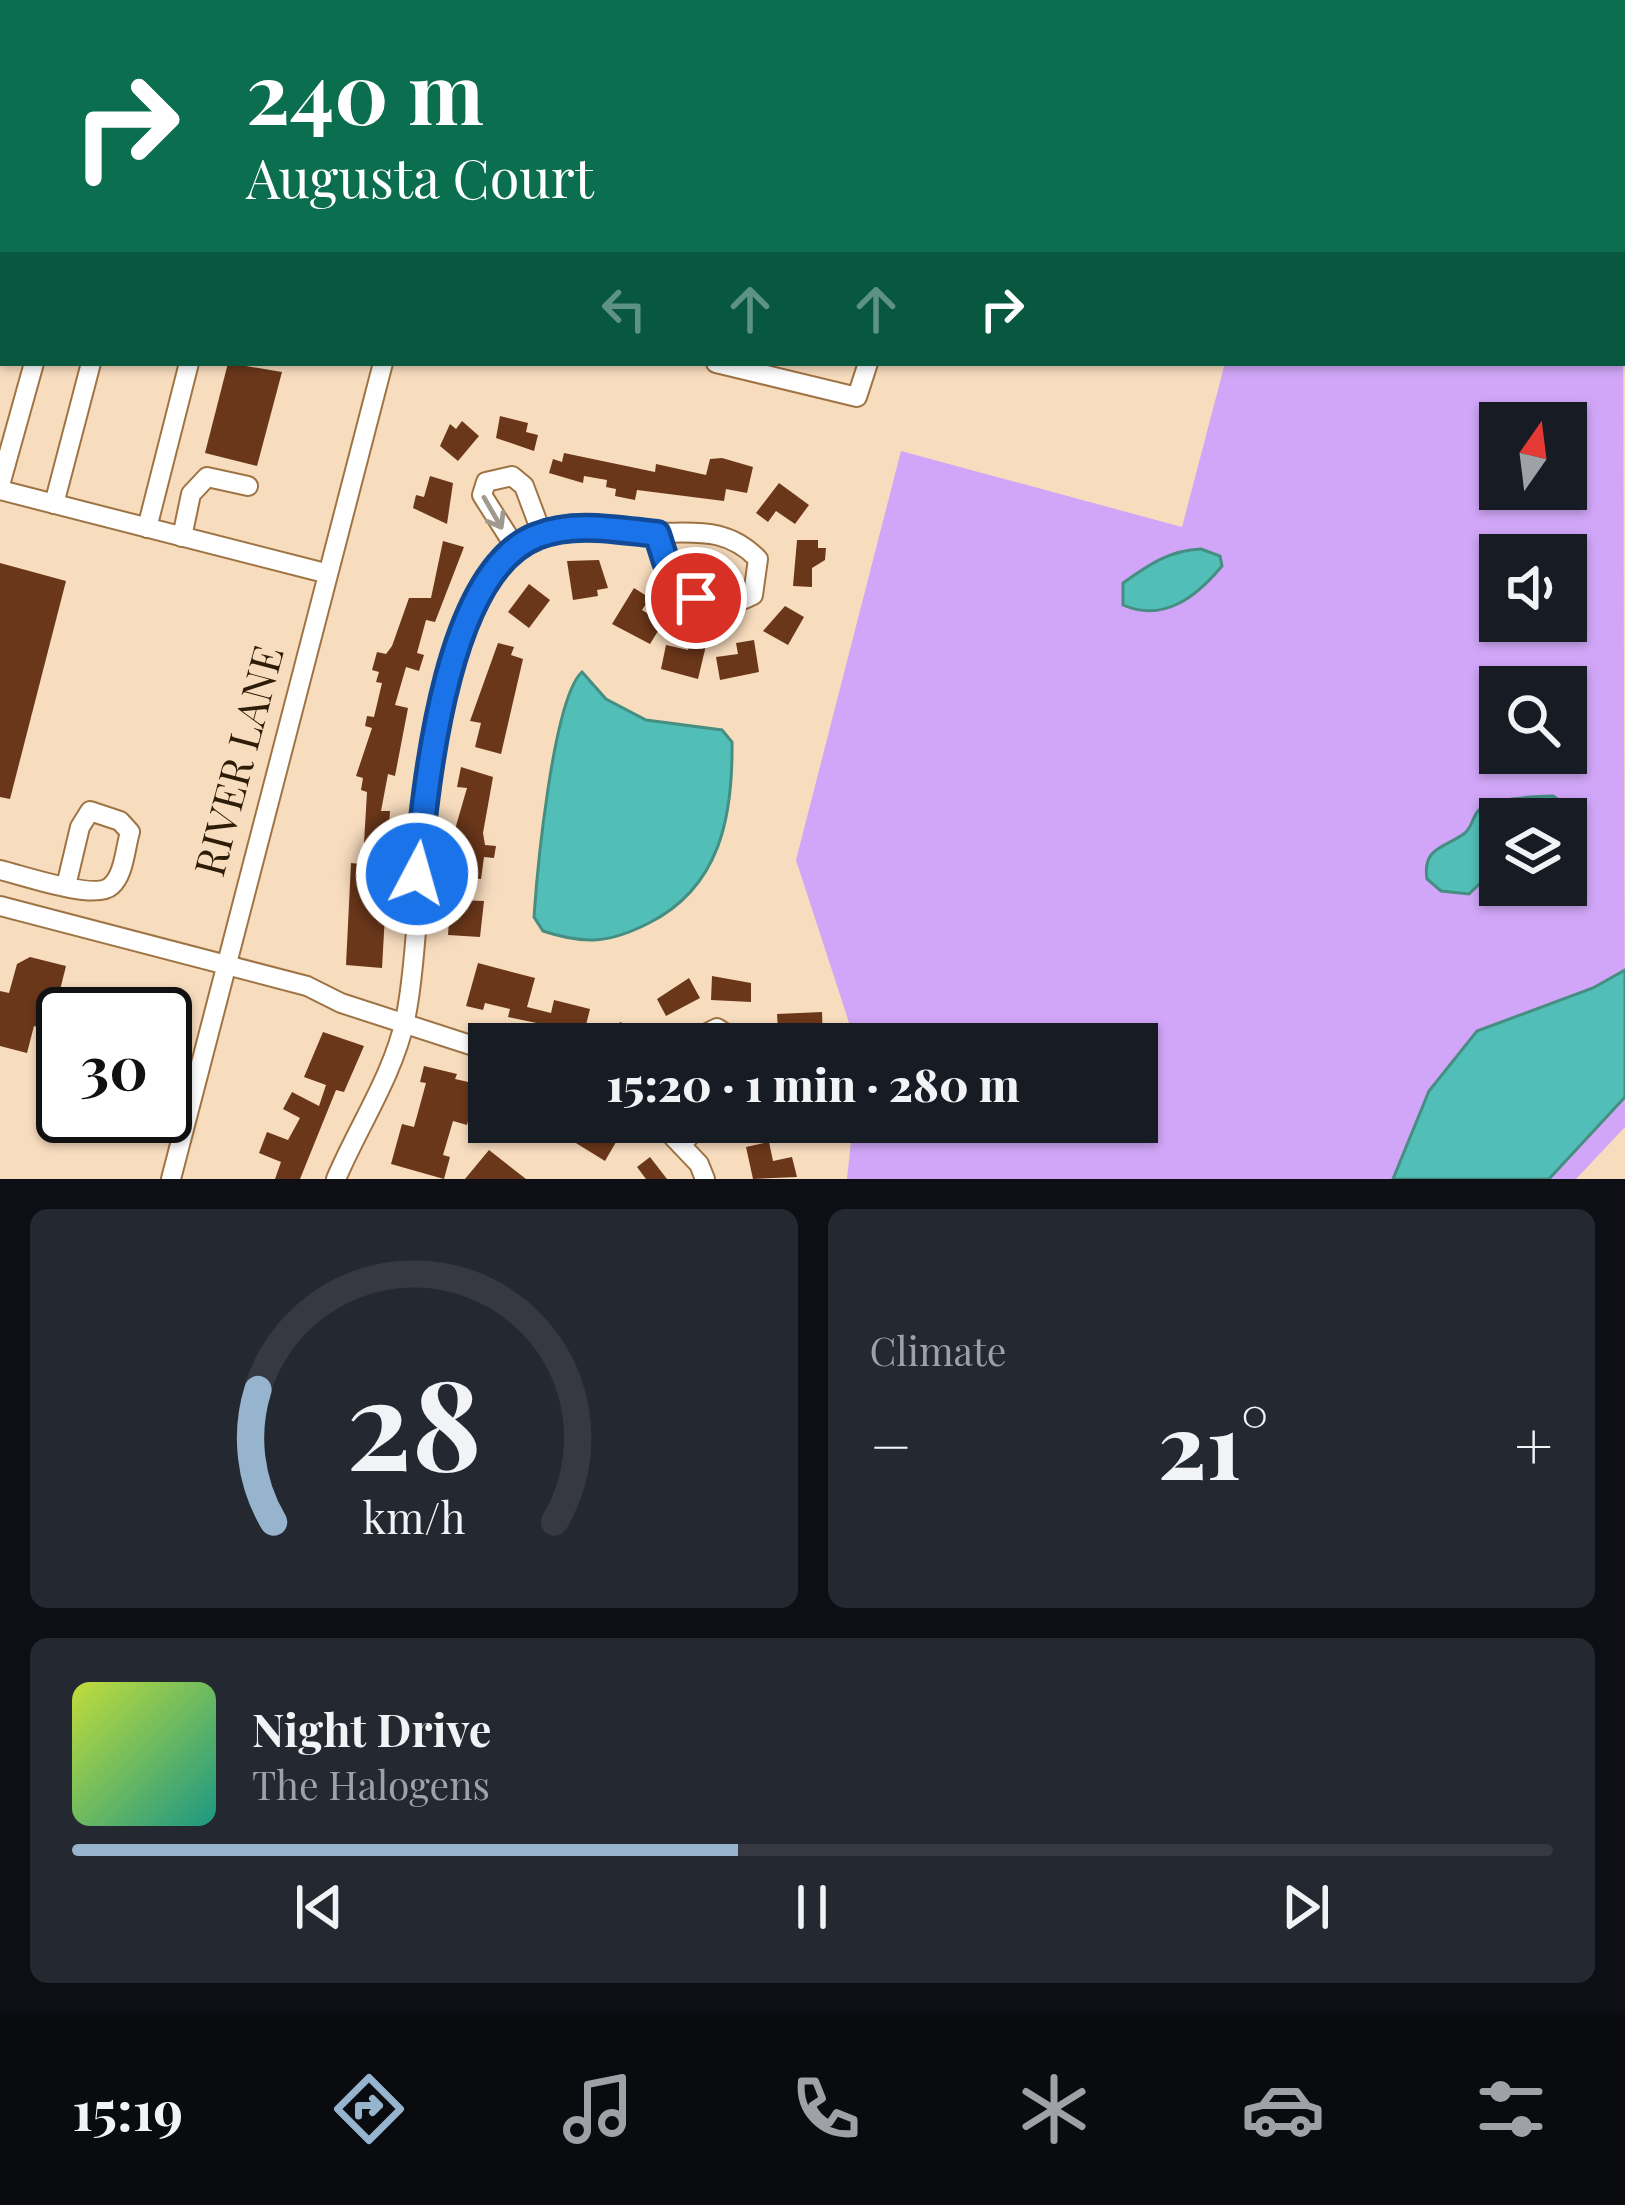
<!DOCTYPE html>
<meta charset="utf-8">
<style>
:root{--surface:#171b24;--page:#242831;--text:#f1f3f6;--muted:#9ea1a6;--line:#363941;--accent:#97b4cf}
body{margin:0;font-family:"Playfair Display",serif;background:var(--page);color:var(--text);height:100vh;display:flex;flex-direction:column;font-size:45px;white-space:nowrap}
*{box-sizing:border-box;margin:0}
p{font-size:39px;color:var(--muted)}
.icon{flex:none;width:66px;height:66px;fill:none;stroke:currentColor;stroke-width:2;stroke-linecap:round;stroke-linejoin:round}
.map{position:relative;height:1179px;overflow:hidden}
.details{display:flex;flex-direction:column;gap:30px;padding:30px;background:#0d0f14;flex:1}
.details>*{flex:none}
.banner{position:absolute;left:0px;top:0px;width:1626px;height:366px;box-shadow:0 3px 9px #0004;background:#0b6e4f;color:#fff;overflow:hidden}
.needle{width:78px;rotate:14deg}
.tools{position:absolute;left:1479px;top:402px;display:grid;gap:24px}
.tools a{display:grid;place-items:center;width:108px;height:108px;border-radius:0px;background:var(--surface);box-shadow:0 3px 9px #0004;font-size:60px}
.speed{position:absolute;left:36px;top:987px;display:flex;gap:24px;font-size:60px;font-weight:700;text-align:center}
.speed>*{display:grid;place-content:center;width:156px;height:156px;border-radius:50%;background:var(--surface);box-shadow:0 3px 9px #0004;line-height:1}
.speed .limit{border:6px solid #111;border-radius:18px;background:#fff;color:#111}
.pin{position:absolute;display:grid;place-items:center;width:102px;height:102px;color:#fff;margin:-51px;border:6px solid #fff;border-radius:50%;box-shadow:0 3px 12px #0007}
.me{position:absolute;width:132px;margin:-66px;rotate:6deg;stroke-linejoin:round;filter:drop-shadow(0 0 9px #0008)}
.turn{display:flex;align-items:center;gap:42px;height:252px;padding:0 48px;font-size:54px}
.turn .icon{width:156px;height:156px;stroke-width:2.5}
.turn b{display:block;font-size:84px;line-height:102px}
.lanes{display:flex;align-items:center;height:114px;padding:0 48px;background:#0003;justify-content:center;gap:60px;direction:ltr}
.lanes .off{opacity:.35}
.big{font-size:90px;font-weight:800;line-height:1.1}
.details .widget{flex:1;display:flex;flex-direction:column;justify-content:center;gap:18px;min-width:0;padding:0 42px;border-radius:18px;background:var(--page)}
.details .dial{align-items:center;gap:0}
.dial svg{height:312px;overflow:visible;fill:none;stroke:var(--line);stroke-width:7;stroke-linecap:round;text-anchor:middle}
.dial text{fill:var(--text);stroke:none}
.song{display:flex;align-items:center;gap:36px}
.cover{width:144px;height:144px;border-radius:18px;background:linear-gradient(135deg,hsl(70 70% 55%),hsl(170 70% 35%))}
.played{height:12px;border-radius:6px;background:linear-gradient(90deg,var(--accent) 45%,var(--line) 45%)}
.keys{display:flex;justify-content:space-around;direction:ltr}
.heat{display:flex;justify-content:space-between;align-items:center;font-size:66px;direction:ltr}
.details .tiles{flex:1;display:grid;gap:30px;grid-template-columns:1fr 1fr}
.widget:last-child{grid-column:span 2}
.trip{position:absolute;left:468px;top:1023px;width:690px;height:120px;border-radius:0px;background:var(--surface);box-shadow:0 3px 9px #0004;font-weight:800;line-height:120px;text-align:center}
.tabs{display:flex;height:192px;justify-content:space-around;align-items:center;background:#090b0e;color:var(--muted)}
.tabs .icon{width:84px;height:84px}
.tabs .on{color:var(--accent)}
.tabs b{font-size:54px;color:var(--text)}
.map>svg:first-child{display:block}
.green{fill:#d1a6f8;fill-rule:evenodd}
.water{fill:#51bfb7;stroke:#468e82;stroke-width:3}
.building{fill:#6b371a}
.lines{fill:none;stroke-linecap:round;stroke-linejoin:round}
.minor-casing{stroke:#9f7444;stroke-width:22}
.minor{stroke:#fff;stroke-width:18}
.rail-casing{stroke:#513e28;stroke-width:9}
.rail{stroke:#f8dcbe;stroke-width:4.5;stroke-dasharray:14;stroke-linecap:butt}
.oneway{stroke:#a09990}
.route-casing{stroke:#114b97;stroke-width:30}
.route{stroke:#1a73e8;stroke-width:21}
.labels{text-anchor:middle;stroke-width:12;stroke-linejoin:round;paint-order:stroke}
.street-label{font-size:42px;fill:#2d1c08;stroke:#f8dcbe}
</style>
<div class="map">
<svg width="1625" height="1179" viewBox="0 0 1625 1179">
<rect width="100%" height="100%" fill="#f8dcbe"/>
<!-- green -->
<g class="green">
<polygon points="1471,0 1625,0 1625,206 1623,3"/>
<path d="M1623,243L1625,1127L1576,1179H847L853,1122H1137V1044H856L796,860L901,451L1182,527L1225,363H1623ZM1500,423H1566V489H1500ZM1500,555H1566V621H1500ZM1500,687H1566V753H1500ZM1500,819H1566V885H1500Z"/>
</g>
<!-- water -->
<g class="water">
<path d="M1201,549L1220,556L1222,566C1197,596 1164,623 1123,605V583C1148,565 1170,550 1201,549Z"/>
<path d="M582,672L606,699L646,720L722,730L732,742C733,817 720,887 649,923C610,943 585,945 543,931L534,917C537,872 553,698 582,672Z"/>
<path d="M1553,796L1571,809L1567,826L1566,819H1500V864L1469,894L1441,891L1427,879C1422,847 1445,848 1465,833C1473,826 1472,816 1480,809C1492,799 1536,796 1553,796Z"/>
<polygon points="1625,970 1625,1097 1549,1179 1393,1179 1429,1091 1477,1031 1593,988"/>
</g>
<!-- building -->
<g class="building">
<polygon points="228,363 282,372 257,466 205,453"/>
<polygon points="500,416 528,423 526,432 538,435 534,451 496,438"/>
<polygon points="462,421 479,436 458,461 440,446 450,424 456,429"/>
<polygon points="564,453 655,472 656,464 706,475 710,459 722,458 753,467 747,493 726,489 724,501 637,490 635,500 615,496 616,489 606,487 607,480 584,476 583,483 549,473 553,459 562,462"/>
<polygon points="430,476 453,483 447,524 413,508 416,495 424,497"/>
<polygon points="779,483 809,505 795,524 776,511 768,522 756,513"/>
<polygon points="797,540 818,540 818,548 826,548 825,560 812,568 812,587 793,586"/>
<polygon points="443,541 464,547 435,622 426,620 417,653 424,655 419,671 406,667 395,705 408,708 395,776 388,774 381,811 390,811 388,842 384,881 375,880 371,914 385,915 382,968 346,965 351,863 370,865 372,843 364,843 367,792 361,790 363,778 356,776 372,728 365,726 367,716 374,717 382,683 376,682 379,672 372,670 377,652 386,654 392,646 409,598 431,598"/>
<polygon points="599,560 608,588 597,590 598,596 573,600 567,561"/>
<polygon points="0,563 66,581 10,799 0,797"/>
<polygon points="529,584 550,600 529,628 508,612"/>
<polygon points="634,588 650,598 642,610 663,623 650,644 612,624"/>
<polygon points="785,606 804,617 788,645 763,631"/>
<polygon points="692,634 708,637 698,679 661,669 666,645 688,650"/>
<polygon points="754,640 759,672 720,680 716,657 738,654 736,643"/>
<polygon points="498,643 514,647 511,655 523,659 501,754 475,747 481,723 470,721"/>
<polygon points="461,767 493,777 483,833 485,845 496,846 494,858 484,857 481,879 457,876 460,852 449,850 467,788 457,787"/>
<polygon points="459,900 484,901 480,937 448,935 449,920 458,920"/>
<polygon points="30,957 66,966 50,1030 34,1026 27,1053 0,1046 0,991 9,993 17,964"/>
<polygon points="478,963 535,978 527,1007 551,1013 554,1000 590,1009 584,1033 508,1017 510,1009 485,1003 483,1010 466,1006"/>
<polygon points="712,976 751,983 751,1002 711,1000"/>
<polygon points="689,978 700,998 666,1016 657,999"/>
<polygon points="822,1012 823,1043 787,1044 787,1029 778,1030 777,1014"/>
<polygon points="620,1022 645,1032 640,1044 600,1044 606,1030 615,1033"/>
<polygon points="323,1032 364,1046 344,1092 336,1090 300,1179 275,1179 281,1162 259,1153 267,1132 288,1140 300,1118 283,1109 292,1092 319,1106 326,1085 304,1077"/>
<polygon points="424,1066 457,1074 455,1079 477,1084 475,1091 482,1093 480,1103 473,1102 467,1125 453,1121 443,1155 450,1157 444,1179 391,1164 402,1124 414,1127 426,1083 420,1082"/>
<polygon points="582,1122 600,1122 619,1137 605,1161 571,1140"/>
<polygon points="769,1142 773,1161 792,1157 797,1177 753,1179 746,1147"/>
<polygon points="489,1150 526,1179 465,1179"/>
<polygon points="650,1157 667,1179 646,1179 637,1167"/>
</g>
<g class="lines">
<!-- minor casing -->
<g class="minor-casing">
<g id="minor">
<polyline points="1001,0 1003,3"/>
<polyline points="402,3 402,0"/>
<polyline points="478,3 479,0"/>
<polyline points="0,8 3,9"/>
<polyline points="0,98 3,86"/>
<polyline points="716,363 857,397 868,363"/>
<polyline points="0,485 34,363"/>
<polyline points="0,490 325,573"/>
<polyline points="54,504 91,363"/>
<polyline points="147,528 189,363"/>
<polyline points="182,537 191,494 207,477 248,486"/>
<polyline points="517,550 482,495 486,482 512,476 524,486 542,534"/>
<path d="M0,870C22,875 95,901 111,886C124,875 125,849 130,832L120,821L90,811L80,827L66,886"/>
<polyline points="0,906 307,986 341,1003 489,1051"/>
<polyline points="685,1044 717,1028 742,1044"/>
<polyline points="659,1122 699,1164 705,1179"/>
<polyline points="681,1145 703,1122"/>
<polyline points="171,1179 383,363"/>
<path d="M336,1179C358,1127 393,1075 405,1020C429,912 412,578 540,534C571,524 607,530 640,532C686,536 722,522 758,559L753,595C698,624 676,577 657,534"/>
</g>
</g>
<!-- minor -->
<use href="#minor" class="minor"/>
<!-- rail casing -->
<g class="rail-casing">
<g id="rail">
<polyline points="1015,0 1027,3"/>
<polyline points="1138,0 1144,3"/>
<polyline points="1623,230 1625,231"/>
</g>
</g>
<!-- rail -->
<use href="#rail" class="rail"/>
</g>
<!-- one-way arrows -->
<defs><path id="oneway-shaft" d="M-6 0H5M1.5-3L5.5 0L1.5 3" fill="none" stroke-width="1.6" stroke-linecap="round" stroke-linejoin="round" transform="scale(3)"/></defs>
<use class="oneway" href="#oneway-shaft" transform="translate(493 513) rotate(60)"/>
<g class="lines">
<!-- route casing -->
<g class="route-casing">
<path id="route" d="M417,874C426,789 444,572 537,536C573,521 619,530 657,534L666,562L696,598"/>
</g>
<!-- route -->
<use href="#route" class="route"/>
</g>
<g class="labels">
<!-- street labels -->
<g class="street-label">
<text transform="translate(239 761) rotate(-75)" y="15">RIVER LANE</text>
</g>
</g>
</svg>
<div class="tools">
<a><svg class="needle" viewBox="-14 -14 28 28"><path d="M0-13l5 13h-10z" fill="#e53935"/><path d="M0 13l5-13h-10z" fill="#9ea1a6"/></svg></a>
<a><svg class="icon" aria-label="sound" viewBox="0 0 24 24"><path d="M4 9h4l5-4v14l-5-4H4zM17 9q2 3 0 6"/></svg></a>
<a><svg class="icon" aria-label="search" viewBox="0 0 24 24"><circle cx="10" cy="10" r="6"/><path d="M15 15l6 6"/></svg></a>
<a><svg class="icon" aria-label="layers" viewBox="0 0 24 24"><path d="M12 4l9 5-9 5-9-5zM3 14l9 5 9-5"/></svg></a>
</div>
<div class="speed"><div class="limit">30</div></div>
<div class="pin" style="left:696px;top:598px;background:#d93025"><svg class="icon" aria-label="arrive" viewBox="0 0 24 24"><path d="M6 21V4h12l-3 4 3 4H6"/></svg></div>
<svg class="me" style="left:417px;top:874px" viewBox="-20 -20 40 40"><circle r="17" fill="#1a73e8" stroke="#fff" stroke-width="3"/><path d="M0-11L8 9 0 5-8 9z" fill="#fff"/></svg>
<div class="trip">15:20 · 1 min · 280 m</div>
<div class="banner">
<div class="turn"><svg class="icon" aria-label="right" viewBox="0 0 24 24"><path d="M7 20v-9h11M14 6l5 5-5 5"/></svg><div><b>240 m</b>Augusta Court</div></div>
<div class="lanes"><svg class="icon off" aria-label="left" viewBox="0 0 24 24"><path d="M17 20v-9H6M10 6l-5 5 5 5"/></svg><svg class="icon off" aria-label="ahead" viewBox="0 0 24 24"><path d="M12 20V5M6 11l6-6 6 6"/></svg><svg class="icon off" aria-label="ahead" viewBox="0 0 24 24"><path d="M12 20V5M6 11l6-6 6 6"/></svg><svg class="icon" aria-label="right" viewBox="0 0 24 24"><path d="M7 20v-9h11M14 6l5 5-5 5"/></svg></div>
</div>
</div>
<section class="details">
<div class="tiles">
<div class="widget dial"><svg viewBox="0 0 100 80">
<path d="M14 69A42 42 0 1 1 86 69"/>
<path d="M14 69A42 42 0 0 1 10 35" stroke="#97b4cf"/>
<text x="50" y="56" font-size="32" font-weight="700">28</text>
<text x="50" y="72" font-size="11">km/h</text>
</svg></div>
<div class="widget"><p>Climate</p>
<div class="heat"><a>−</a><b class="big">21°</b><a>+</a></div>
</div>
<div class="widget">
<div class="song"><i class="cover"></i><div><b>Night Drive</b><p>The Halogens</p></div></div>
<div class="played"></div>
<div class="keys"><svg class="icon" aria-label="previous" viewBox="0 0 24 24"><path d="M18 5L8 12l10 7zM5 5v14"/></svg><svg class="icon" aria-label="pause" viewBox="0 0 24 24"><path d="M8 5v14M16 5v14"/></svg><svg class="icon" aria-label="next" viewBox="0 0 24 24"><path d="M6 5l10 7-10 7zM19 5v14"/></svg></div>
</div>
</div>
</section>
<nav class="tabs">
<b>15:19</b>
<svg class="icon on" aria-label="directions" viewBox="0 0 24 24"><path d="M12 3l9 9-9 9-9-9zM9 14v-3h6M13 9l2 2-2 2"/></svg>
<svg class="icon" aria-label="music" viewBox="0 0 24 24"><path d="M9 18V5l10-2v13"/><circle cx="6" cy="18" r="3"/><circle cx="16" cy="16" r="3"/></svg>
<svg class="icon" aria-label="phone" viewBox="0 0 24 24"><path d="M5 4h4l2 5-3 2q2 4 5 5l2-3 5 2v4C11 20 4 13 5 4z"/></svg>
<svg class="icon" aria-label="climate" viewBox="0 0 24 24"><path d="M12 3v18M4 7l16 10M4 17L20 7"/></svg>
<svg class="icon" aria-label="car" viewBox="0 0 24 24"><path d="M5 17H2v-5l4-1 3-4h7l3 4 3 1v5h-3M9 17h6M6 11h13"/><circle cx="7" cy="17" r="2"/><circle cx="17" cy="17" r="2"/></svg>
<svg class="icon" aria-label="filters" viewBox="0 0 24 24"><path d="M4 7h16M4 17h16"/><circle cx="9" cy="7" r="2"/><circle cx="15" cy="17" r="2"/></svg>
</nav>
